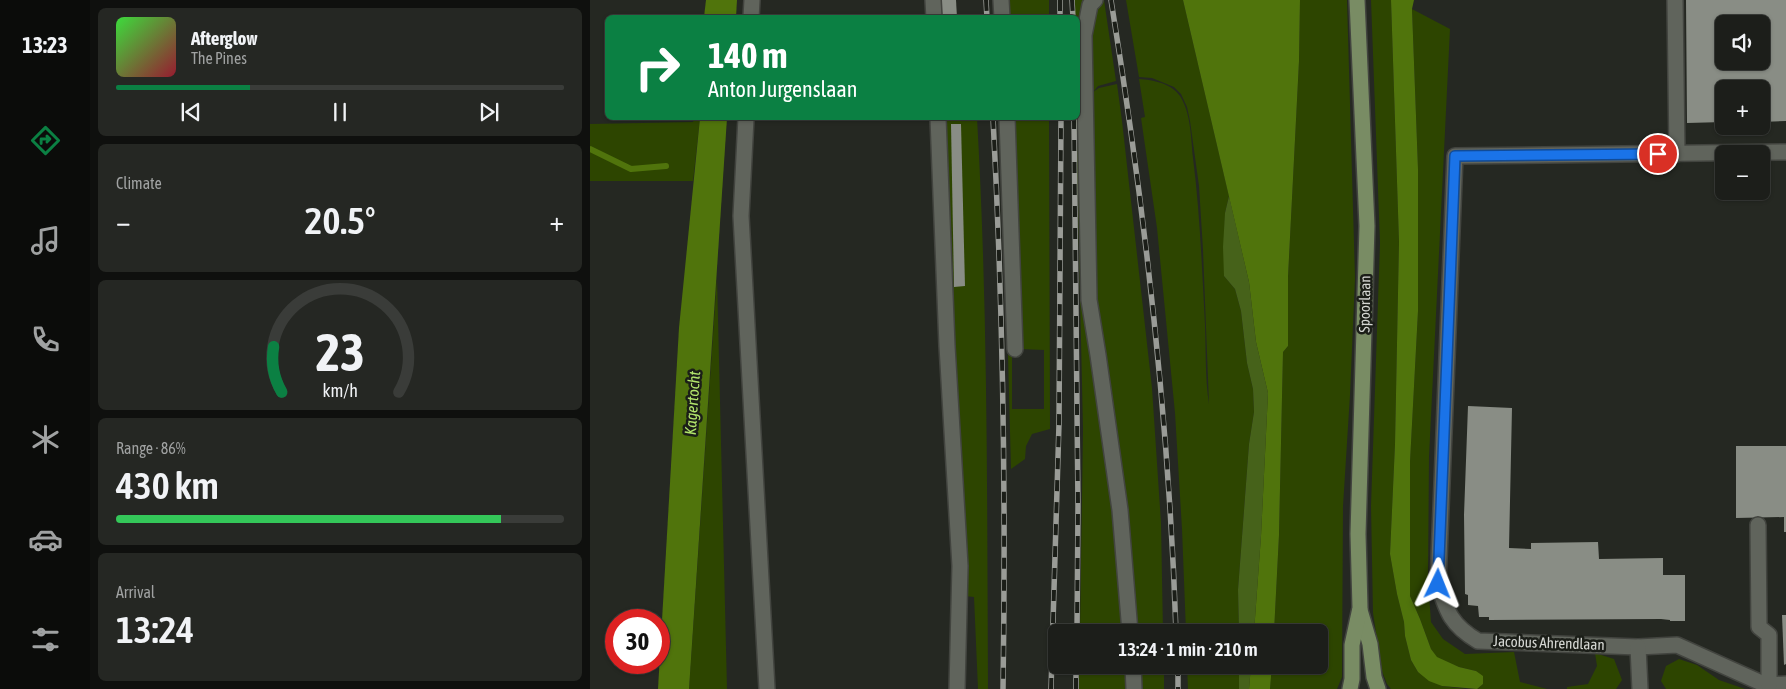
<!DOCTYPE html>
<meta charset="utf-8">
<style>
:root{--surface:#1c1e1a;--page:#252723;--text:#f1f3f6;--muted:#a0a2a2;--line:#3a3c39;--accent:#0b8043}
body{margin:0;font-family:"Asap Condensed",sans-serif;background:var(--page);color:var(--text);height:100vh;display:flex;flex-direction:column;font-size:19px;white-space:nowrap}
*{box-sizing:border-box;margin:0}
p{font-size:16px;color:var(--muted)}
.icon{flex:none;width:28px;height:28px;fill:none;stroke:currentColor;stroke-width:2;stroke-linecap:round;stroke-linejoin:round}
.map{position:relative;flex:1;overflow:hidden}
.sheet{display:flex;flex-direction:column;gap:8px;padding:8px;background:#0f100e;width:500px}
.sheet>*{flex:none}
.top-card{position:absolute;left:15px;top:15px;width:475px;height:105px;border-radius:8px;box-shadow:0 1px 4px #0004,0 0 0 1px var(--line);background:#0b8043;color:#fff;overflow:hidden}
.tools{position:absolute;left:1125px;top:15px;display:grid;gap:10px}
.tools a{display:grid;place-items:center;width:55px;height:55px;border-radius:8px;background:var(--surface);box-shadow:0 1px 4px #0004,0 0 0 1px var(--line);font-size:25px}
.speed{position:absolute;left:15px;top:609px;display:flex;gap:10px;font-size:25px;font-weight:700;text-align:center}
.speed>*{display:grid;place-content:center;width:65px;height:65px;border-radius:50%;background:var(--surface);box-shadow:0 1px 4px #0004,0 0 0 1px var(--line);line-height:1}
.speed .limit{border:8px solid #d22;background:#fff;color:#111}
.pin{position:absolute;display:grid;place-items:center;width:42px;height:42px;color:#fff;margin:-21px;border:2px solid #fff;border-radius:50%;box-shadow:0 1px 5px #0007}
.me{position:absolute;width:55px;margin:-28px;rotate:2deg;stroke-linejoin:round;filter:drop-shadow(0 0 4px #0008)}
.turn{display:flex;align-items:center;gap:18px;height:105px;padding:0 20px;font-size:22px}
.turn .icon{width:65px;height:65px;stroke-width:2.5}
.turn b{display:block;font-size:35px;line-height:42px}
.big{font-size:38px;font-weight:600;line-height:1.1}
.sheet .tile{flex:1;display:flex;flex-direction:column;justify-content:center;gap:8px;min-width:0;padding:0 18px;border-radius:8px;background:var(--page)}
.sheet .dial{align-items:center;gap:0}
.dial svg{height:130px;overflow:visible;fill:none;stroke:var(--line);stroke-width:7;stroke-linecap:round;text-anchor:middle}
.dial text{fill:var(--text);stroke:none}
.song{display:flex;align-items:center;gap:15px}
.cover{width:60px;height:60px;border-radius:8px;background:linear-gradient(135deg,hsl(120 70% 55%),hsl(350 70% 35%))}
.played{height:5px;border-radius:2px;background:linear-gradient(90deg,var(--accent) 30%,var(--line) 30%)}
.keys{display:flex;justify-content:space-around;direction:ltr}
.heat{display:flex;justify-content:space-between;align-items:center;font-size:28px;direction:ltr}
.charge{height:8px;border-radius:4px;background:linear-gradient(90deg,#34c759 86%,var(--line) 0)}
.trip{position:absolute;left:458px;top:624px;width:280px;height:50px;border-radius:8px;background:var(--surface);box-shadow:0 1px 4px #0004,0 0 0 1px var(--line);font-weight:600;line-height:50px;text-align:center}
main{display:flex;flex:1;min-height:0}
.tab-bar{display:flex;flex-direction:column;width:90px;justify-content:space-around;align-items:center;background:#0b0c0a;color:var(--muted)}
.tab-bar .icon{width:35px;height:35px}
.tab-bar .on{color:var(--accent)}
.tab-bar b{font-size:22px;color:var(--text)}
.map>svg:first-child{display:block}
.green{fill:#2d4500}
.forest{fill:#46621a}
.water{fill:#50740c}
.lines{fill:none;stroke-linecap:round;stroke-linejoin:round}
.stream{stroke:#50740c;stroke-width:6}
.building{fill:#898d85;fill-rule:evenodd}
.minor-casing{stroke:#42443f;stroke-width:18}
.major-casing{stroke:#42443f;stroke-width:18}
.minor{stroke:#60645c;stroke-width:15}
.major{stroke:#798c64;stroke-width:15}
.rail-casing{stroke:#9a9c97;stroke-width:5.5}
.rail{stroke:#1b1e18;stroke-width:4;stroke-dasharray:11;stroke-linecap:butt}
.route-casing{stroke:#114b97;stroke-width:12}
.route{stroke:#1a73e8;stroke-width:9}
.labels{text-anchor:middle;stroke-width:5;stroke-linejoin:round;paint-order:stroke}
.street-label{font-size:15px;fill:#d5d7d3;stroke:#1b1e18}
.water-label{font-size:16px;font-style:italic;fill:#b2e56c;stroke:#1b1e18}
</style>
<main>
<nav class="tab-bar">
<b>13:23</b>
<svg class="icon on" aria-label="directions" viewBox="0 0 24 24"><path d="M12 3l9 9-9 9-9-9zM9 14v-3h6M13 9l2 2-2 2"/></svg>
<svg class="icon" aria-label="music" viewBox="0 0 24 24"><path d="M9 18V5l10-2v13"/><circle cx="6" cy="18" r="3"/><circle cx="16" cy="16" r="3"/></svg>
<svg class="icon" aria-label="phone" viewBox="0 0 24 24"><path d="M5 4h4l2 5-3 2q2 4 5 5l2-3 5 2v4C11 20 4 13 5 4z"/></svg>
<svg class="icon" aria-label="climate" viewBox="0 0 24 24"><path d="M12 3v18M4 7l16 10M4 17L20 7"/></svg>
<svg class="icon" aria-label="car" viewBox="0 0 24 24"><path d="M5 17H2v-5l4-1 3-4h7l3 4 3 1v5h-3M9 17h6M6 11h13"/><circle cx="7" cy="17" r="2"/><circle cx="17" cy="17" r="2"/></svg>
<svg class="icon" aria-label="filters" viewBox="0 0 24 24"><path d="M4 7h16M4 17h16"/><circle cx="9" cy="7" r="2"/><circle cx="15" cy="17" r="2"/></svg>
</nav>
<section class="sheet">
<div class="tile">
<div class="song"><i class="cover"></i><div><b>Afterglow</b><p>The Pines</p></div></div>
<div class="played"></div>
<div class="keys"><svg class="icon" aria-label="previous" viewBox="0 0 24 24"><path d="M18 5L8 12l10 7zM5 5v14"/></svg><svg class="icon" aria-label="pause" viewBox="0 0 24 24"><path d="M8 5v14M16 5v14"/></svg><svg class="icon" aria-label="next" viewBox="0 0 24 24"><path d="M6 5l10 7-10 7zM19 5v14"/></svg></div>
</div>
<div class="tile"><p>Climate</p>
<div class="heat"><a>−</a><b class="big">20.5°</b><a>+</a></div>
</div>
<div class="tile dial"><svg viewBox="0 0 100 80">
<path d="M14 69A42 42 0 1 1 86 69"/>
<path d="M14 69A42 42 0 0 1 9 41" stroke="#0b8043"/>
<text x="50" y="56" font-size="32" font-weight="700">23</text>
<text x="50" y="72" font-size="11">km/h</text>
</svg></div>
<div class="tile"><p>Range · 86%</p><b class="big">430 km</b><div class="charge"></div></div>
<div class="tile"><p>Arrival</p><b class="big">13:24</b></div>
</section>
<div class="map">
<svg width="1196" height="689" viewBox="0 0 1196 689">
<rect width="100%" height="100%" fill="#252822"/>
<!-- green -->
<g class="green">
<rect x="415" y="0" width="44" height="17"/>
<polygon points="484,0 497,0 488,19 493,207 524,500 536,632 490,632 493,429 486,118 488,118 488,18 484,18"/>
<polygon points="509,0 514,0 526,81 508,86 503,92 509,88 527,84 532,121 562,388 571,523 573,632 544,632 505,319 496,40"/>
<path d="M536,0H593L639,196L635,213L634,276L645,289L651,311L657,363L663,389L664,412L659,444L648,590L649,632H596L592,529L585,413L567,228L551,118L555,117L549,79C563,80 581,83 590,96C601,113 601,138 603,158C610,213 612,269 615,325C616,351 615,378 619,404L613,250L609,186L600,121L597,107L591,94L584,87L562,78L549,77Z"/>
<polygon points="710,0 757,0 765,278 760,395 753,506 752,677 747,689 680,689 682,665 729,665 729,632 684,632 689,535 693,352 698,346 698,277 709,61"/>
<polygon points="781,0 801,0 809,242 805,444 800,554 807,594 814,622 815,636 821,660 828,672 852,686 876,689 801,689 797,684 792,671 783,613 781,506 790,243"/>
<polygon points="822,9 860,29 839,457 838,581 841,622 853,639 875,654 924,652 930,682 957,689 887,689 893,684 886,671 869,667 847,658 841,649 830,619 820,596 820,462 828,311 828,169"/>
<polygon points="104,118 110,118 103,181 0,181 0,124 103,122"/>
<path d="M355,118H387C398,308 397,499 398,689H388L384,597L375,596Z"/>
<polygon points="420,118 459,118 460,429 442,434 436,446 435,459 421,469 414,201 422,349 422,409 454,409 454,350 430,349"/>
<polygon points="127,277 137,689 99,689"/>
<polygon points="1005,653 1024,659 1032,680 1026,689 977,689 977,687 998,684 1007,666"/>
<polygon points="1089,659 1107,665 1129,680 1155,689 1076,689 1071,681 1076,666"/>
<polygon points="489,665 538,665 540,689 489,689"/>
<polygon points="547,665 574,665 574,689 548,689"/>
<polygon points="597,665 649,665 649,689 598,689"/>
</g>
<!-- forest -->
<g class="forest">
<polygon points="639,196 659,282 666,342 678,393 671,536 664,632 649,632 648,590 659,444 664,412 663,389 657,363 651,311 645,289 634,276 633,247 635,213"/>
<polygon points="649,665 661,665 659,689 649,689"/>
</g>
<!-- water -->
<g class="water">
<polygon points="116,0 147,0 146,17 114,17"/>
<polygon points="593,0 710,0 709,61 698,277 698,346 693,352 689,535 684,632 664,632 671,536 678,393 666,342 659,282"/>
<polygon points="801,0 824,0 822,9 828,169 828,311 820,462 820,596 830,619 841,649 847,657 869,667 886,671 893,676 893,684 887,689 852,686 839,681 828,672 821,660 815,636 814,622 807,594 800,554 805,444 809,242"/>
<polygon points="110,118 137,118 99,689 68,689 89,328"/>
<polygon points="661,665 682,665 680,689 659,689"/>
</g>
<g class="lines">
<!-- stream -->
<polyline class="stream" points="0,149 41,169 76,166"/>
</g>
<!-- building -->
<g class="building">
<polygon points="346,0 366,0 367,18 347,18"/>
<path d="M1096,0H1196V121L1171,122V89H1134V122L1097,123ZM1134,24H1171V61H1134Z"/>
<polygon points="361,124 371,124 375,286 364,287"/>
<polygon points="878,406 922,408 919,548 941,549 941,543 1008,542 1009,559 1073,558 1073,575 1095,575 1095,621 1080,621 1080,620 1071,619 899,620 899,617 889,617 888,606 878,605 878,595 875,594 874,515"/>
<polygon points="1146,446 1196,446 1196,532 1194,532 1194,517 1146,518"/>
<polygon points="1192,615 1196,615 1196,664 1194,665"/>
</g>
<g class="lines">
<!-- minor casing -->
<g class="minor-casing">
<g id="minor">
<polyline points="343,0 344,18"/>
<polyline points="411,0 412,18"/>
<polyline points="505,0 500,5 494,35 499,300 508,355 530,510 540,632"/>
<polyline points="1085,0 1087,154"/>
<polyline points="161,18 162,0"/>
<polyline points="156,118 151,216 177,689"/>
<polyline points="348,118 357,346 370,566 367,689"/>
<polyline points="417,118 425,349"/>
<path d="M1196,152L865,156L848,584C857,612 861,625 888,641L1048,647L1087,645L1176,685L1196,684"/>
<polyline points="1168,525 1169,627 1179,635 1179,685"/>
<polyline points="1048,647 1050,689"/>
<polyline points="543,665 544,689"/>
</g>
</g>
<!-- major casing -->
<g class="major-casing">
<g id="major">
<polyline points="770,610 780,644 784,677 788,689"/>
<polyline points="760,689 762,679 762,645 770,608 768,534 777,226 767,0"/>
</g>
</g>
<!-- minor -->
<use href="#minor" class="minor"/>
<!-- major -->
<use href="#major" class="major"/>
<!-- rail casing -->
<g class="rail-casing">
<g id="rail">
<polyline points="396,0 397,18"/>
<polyline points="470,0 470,18"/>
<polyline points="482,0 483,18"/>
<path d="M521,0C555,210 579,420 586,632"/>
<path d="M403,118C413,308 416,499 413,689"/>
<polyline points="484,118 488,506 487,632"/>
<polyline points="588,665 588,689"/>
<polyline points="461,689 469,424 471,118"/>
<polyline points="486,689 486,665"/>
</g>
</g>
<!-- rail -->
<use href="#rail" class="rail"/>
</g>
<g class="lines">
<!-- route casing -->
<g class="route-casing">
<polyline id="route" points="848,584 865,156 1068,154"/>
</g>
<!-- route -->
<use href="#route" class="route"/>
</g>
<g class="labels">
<!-- street labels -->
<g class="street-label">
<text transform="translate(775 304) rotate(-89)" y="5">Spoorlaan</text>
<text transform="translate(959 643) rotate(2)" y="5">Jacobus Ahrendlaan</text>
</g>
<!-- water labels -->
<g class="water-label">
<text transform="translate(102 403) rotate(-86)" y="6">Kagertocht</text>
</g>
</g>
</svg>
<div class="tools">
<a><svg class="icon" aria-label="sound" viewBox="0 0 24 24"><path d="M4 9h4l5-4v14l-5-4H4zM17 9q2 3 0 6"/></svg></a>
<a>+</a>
<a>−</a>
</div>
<div class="speed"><div class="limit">30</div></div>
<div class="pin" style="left:1068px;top:154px;background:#d93025"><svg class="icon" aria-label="arrive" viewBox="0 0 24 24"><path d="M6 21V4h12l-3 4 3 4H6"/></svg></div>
<svg class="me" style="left:848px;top:584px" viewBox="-20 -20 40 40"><path d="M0-17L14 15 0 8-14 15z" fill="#1a73e8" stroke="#fff" stroke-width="4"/></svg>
<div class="trip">13:24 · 1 min · 210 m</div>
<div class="top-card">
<div class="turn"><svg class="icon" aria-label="right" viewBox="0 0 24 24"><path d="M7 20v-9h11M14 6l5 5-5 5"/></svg><div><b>140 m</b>Anton Jurgenslaan</div></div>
</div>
</div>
</main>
